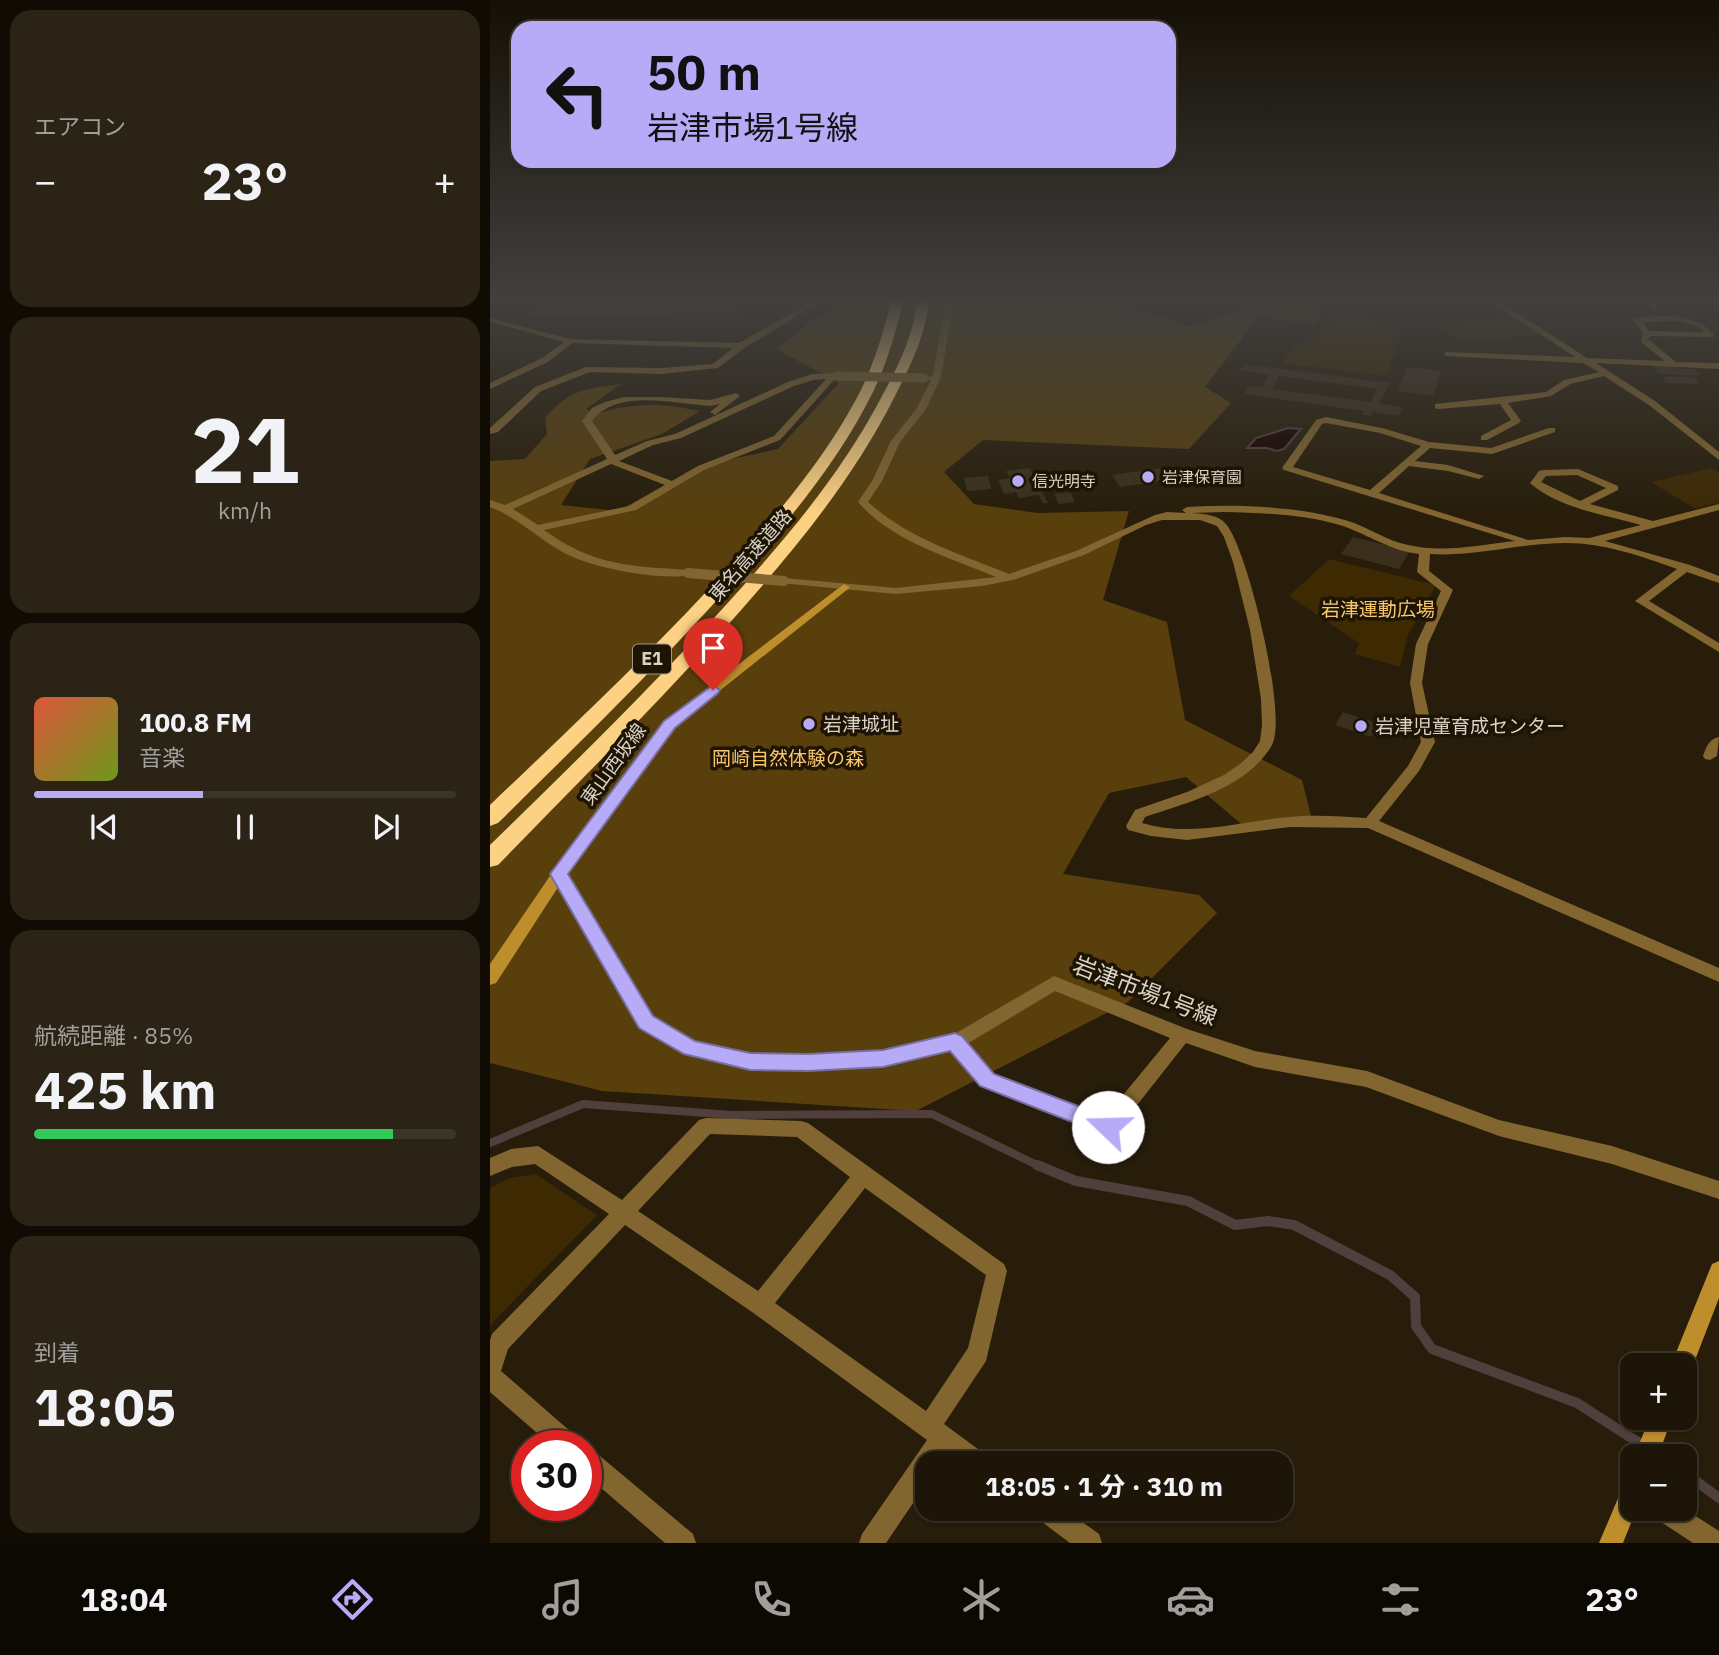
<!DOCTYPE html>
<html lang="ja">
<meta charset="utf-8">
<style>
:root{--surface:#1d1608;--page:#2a2316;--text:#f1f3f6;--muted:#a09f9c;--line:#3b3529;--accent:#b7abf8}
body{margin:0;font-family:"IBM Plex Sans","Noto Sans JP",sans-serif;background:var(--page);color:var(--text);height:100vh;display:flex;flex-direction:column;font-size:26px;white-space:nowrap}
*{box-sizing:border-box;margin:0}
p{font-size:23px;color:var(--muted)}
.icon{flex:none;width:38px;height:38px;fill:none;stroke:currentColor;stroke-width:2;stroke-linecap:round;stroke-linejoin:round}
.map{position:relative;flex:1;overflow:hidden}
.drawer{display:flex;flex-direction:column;gap:10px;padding:10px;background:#100c04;width:490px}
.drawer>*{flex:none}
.top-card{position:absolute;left:21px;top:21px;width:665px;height:147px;border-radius:21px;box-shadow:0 2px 5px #0004,0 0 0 2px var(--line);background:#b7abf8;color:#111;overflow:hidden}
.fabs{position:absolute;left:1130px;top:1353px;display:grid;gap:14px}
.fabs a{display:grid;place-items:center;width:77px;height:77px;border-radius:14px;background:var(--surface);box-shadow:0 2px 5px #0004,0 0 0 2px var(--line);font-size:35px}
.speed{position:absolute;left:21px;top:1430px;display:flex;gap:14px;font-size:35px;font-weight:700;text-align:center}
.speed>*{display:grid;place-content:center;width:91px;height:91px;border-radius:50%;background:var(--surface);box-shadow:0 2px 5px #0004,0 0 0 2px var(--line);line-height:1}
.speed .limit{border:10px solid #d22;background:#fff;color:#111}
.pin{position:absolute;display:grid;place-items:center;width:60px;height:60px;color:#fff;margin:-72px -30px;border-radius:50% 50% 50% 0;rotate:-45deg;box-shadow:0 0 7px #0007}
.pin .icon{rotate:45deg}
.me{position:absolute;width:77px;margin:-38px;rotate:291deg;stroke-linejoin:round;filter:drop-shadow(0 0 5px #0008)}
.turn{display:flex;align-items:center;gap:24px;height:147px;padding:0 21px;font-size:32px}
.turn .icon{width:91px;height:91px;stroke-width:2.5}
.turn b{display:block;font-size:49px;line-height:60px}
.big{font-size:52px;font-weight:700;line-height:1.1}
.drawer .tile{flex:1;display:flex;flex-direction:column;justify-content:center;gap:10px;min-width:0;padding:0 24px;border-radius:21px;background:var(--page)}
.drawer .dial{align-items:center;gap:0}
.dial b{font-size:91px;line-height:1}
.song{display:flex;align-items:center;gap:21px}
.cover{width:84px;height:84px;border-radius:10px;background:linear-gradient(135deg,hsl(10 70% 55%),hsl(80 70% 35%))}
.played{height:7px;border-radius:4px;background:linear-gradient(90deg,var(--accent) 40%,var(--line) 40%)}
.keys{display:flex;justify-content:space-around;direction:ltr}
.heat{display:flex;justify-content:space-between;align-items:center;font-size:38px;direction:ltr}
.charge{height:10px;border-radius:5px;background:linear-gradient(90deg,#34c759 85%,var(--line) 0)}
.trip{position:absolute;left:425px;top:1451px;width:378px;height:70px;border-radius:21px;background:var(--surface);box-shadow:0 2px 5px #0004,0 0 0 2px var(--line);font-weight:700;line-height:70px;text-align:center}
.tabs{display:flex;height:112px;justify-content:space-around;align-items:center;background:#0c0903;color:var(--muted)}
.tabs .icon{width:49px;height:49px}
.tabs .selected{color:var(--accent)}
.tabs b{font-size:32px;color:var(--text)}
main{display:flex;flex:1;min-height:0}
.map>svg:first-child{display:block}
.green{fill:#3d2a03}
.forest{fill:#583f0c}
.water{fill:#160000;stroke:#503f3c;stroke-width:2}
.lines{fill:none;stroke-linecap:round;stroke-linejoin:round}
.stream-far1{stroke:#503f3c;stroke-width:8}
.stream{stroke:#503f3c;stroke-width:10}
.building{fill:#3b301d;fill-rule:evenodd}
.street{fill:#83662f;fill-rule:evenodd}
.secondary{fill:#be8e2d;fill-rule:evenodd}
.highway{fill:#fdd183;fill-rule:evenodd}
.street-bridge-far1{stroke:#83662f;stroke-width:9}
.street-bridge{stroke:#83662f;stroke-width:10}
.route{fill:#b7abf8;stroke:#776fa1;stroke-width:2}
.poi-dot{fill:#b7abf8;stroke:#1e1403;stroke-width:2.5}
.labels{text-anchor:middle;stroke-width:7;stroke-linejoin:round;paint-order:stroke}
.far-poi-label{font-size:16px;fill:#d9d2c7;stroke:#1e1403;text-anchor:start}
.shield{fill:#1e1403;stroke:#a1998c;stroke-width:2}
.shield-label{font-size:18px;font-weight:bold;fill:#d9d2c7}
.street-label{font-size:19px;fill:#d9d2c7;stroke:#1e1403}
.park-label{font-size:19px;fill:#f9c76e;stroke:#1e1403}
.poi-label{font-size:19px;fill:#d9d2c7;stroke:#1e1403;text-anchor:start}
.near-street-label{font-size:23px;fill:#d9d2c7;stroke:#1e1403}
</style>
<main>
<section class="drawer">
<div class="tile"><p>エアコン</p>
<div class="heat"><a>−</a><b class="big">23°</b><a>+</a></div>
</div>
<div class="tile dial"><b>21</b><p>km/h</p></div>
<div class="tile">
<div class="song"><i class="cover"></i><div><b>100.8 FM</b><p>音楽</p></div></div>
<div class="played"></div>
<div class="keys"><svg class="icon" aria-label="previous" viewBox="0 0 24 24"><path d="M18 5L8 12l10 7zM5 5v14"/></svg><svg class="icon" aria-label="pause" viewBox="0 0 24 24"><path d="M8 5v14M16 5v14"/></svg><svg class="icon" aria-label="next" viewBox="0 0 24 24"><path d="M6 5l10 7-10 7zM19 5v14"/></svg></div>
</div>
<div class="tile"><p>航続距離 · 85%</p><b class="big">425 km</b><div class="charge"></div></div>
<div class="tile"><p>到着</p><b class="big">18:05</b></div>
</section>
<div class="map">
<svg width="1229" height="1543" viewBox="0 0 1229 1543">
<rect width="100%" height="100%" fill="#271d0a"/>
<!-- green -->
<g class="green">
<path d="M844,315L871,316L912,332L896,376L792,363L804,346C822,342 835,332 844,315Z"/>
<polygon points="1026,317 1051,335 970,341 940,323"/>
<polygon points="1221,468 1229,472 1229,503 1204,508 1161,482"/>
<polygon points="839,559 946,585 918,635 910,667 865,654 869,643 799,596"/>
<polygon points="46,1174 107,1215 0,1325 0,1188 20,1178"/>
</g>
<!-- forest -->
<path class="forest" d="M350,299H620L700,327L766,304L768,299H836L826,324L768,317L715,387L741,403L699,449L493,440L454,472L484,504L547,513L639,511L613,600L677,622L695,720L812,780L822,820L756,828L696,777L619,793L573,874L709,895L727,913L638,1002L426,1111L112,1091L0,1063V461L35,459L57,434L55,418C80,389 95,389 131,384L96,409L106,414C143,402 171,403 210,411L172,434L100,459L71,505L128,511L207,467L288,449L349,383L286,349Z"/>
<!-- water -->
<polygon class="water" points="798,428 811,429 794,449 787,451 777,448 757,448 766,438"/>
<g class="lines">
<!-- stream-far1 -->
<polyline class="stream-far1" points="0,1143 93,1104 242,1115 442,1114 551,1167"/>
<!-- stream -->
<g class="stream">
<polyline points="547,1165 586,1181 698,1201 745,1225 778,1221 804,1225 900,1275 925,1297 926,1326 942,1349 1087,1403 1154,1446"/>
<polyline points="1195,1473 1229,1498"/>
</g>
</g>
<!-- building -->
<g class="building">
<polygon points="53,299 263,299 247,320 35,314"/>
<polygon points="1011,331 1017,336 993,338 987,333"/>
<path d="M754,364L900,383L889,403L912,407L909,416L883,412L881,416L871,414L873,411L754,394L759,386L772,387L780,375L750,370ZM789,376L886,389L881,402L782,389Z"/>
<polygon points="1161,364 1187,365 1191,369 1204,369 1210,375 1169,374"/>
<polygon points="917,367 951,371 943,396 908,391"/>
<polygon points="1172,377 1204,377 1209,384 1177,383"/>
<polygon points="685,466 694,478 630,487 622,475"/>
<polygon points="539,468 548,483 554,482 558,491 552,492 558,503 553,503 548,495 529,498 526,492 514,494 508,480 520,478 516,471"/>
<polygon points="498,476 501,489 477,491 474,478"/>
<polygon points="580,492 585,502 569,504 564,494"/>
<polygon points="863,537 920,551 909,569 851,554"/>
<polygon points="853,712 889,724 881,737 845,725"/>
</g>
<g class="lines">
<!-- street -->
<g class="street">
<polygon points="326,299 336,299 254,348 228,368 171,374 100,372 51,391 8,432 0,434 0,428 45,387 96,367 171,368 223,364 243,348 82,343 58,362 0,389 0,383 52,358 74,342 0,322 0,318 80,339 249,343"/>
<path d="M456,299H464L451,377L436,409L410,442L392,481L378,502C419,539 470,554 519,574L586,551L665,515L677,512L696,513L692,510L697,507C750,504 807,506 858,521C878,527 897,541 918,545C953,553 990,545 1025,541L794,470L792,468L826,420L836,417L892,428L939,442L1001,448L1059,428H1065V432L1002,454L940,448L925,461L958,465L994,476L989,479L958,471L919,466L889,493L1038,540L1075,537L1099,538L1151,525C1115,515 1068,508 1040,483L1049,471L1053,470L1088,469L1128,486V490L1100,504L1163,521L1229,504V510L1115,541L1200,565L1229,576V583L1197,572L1159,601L1229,643V652L1145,601L1187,569C1151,556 1114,543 1076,543C1030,543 986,557 940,554L939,571L963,590L938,644L932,683L945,742L929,771L889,821L1229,968V982L878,828L800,827L697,840L661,836L638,830L636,826L645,810L697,792L734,775L750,764L763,752L770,741L772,725L771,699L760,630L743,562L734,537L727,526L710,520H672L656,525L594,555L523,580L492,586L406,594L290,583V579L294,578L406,588L506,577C459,557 403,542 368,502L382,481L401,441L427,408L441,380L436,378L443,375ZM836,423L890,433L931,446L880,490L803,467L832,424ZM1087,475L1116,488L1090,501L1051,482L1056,476ZM734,512C773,513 815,514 853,526C879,535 901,551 929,554L927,572L951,591L926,644L920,683L931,742L918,766L876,818C848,816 819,814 790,818C744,823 698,837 652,823L655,817C699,802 757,788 782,745C798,716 758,550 736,524C728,514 713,514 701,513Z"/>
<path d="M996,299H1006L1097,358L1175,361L1151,342L1153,333L1143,320L1144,318C1171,315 1206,312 1224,335L1223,337L1160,336L1158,339L1186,362L1229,363V369L1106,363L1165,401L1229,452V460L1159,405L1114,376L1080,384L1061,396L1018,403L1031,421L1029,423L997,440H991V436L1021,420L1010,404L948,409L945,408V404L1056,392L1074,380L1109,372L1093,363L955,356V352H958L1085,357ZM1190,321L1209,327L1214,332L1159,331L1153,322Z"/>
<polygon points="1157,299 1165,299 1169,309 1163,309"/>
<polygon points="1226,303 1229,303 1229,310 1225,308"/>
<path d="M347,373L350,374V378L345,379L290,440L214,470L146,510L54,530C104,566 140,566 198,570L204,573L202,575C169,581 98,568 69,550C46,536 26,517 0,507V500L15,505L117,459L92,421L102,408L115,402L134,397H171L220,400L246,393L250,396L225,415L220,412L230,404L220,406C184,404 127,388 102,421L125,455L157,441L185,434L298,382L322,374ZM336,379L284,436L208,466L182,481L129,461L163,445L191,438L304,386L323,380ZM121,464L175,485L139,506L48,525L23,509Z"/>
<path d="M1229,737L1227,756L1220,760L1215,759L1213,756C1216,747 1219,739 1229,737Z"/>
<path d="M69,868L74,870L162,1017L205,1041L260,1053L318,1054L393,1050L461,1036L564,976L697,1029L765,1051L877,1071L1009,1120L1122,1146L1229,1181V1199L1122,1164L1009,1136L876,1087L765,1067L696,1043L625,1133L618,1135L491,1085L461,1050L393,1066L318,1070L260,1069L195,1053L150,1027L61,874L64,870ZM565,991L680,1038L615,1117L503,1075L477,1044Z"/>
<path d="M216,1118L311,1121L318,1123L514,1264L517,1271L496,1361L454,1424L496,1455L500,1463H468L456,1454L450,1463H438V1481L396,1543H369L372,1534L437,1440L262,1312L135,1225L18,1349L11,1371L88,1438L91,1446H62L0,1392V1340L2,1334L119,1214L45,1164L22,1167L0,1176V1158L21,1149L48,1146L132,1200L209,1120ZM220,1134L307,1137L360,1177L268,1291L148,1211ZM375,1188L496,1275L478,1348L436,1411L285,1303Z"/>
<polygon points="96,1447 104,1451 203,1534 206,1543 175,1543 96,1475"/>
<polygon points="540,1508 573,1508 609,1534 612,1543 580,1543 544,1516"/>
<polygon points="1158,1508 1193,1508 1229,1531 1229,1543 1203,1543 1162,1516"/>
</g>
<!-- secondary -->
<g class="secondary">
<polygon points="354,584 360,587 358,589 184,727 74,878 6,983 0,985 0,964 64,870 174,721"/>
<polygon points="1229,1261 1229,1298 1200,1373 1195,1375 1195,1365 1181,1365 1222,1264"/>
<polygon points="1160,1418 1182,1418 1168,1456 1144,1456"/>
<polygon points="1143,1478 1143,1508 1147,1508 1133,1543 1109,1543 1135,1482"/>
</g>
<!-- highway -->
<g class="highway">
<path d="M402,299H414C406,330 398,361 384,390C345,469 287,535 228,599C158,676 82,750 8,823L0,826V805C73,735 147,666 216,592C274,530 332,466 371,390C385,361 394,330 402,299Z"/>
<path d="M427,299H439C436,335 420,367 404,398C359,487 294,562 228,636C157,714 82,789 8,865L0,867V845C80,767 160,689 235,606C293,542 350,476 391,398C408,367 424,335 427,299Z"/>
</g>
<!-- street-bridge-far1 -->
<polyline class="street-bridge-far1" points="347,376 434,378"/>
<!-- street-bridge -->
<polyline class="street-bridge" points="198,573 294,581"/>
</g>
<!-- sky -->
<linearGradient id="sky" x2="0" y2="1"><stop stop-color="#151006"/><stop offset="0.58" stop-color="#41403e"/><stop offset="1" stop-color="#41403e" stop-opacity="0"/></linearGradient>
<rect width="1229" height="515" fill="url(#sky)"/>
<!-- route -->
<polygon class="route" points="223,685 230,690 228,693 185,728 78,874 163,1016 205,1041 260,1053 318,1054 393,1050 465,1033 472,1036 504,1074 625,1120 628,1127 625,1134 618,1136 490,1086 460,1051 393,1067 318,1071 260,1070 194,1054 149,1028 60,874 174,721"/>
<!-- markers -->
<g class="poi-dot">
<circle cx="658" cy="477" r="7"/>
<circle cx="528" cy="481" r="7"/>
<circle cx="319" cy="724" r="7"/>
<circle cx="871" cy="726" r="7"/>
</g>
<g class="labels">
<!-- far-poi labels -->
<g class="far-poi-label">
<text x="672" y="483">岩津保育園</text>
<text x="542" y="487">信光明寺</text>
</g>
<!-- shield labels -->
<rect class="shield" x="143" y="644.5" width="38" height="29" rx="5"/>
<g class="shield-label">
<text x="162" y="665">E1</text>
</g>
<!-- street labels -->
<g class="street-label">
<text transform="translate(260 555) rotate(-49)" y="7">東名高速道路</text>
<text transform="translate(123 764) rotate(-54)" y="7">東山西坂線</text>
</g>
<!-- park labels -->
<g class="park-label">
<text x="888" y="616">岩津運動広場</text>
<text x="298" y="765">岡崎自然体験の森</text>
</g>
<!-- poi labels -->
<g class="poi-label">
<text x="333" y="731">岩津城址</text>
<text x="885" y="733">岩津児童育成センター</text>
</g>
<!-- near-street labels -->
<g class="near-street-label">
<text transform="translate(655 991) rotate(21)" y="8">岩津市場1号線</text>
</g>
</g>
</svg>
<div class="fabs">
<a>+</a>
<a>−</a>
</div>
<div class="speed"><div class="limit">30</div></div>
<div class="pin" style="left:223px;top:690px;background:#d93025"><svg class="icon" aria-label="arrive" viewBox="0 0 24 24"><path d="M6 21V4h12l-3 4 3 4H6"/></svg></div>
<svg class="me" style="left:618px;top:1127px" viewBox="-20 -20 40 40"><circle r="19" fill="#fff"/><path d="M0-13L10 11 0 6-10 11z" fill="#b7abf8"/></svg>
<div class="trip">18:05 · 1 分 · 310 m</div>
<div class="top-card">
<div class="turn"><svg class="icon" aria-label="left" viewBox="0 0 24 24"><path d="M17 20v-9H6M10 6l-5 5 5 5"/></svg><div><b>50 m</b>岩津市場1号線</div></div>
</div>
</div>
</main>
<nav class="tabs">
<b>18:04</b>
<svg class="icon selected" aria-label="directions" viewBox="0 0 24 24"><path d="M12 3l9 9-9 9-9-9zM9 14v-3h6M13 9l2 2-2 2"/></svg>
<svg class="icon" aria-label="music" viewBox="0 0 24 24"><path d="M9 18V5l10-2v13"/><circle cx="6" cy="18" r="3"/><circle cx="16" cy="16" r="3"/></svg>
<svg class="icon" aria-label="phone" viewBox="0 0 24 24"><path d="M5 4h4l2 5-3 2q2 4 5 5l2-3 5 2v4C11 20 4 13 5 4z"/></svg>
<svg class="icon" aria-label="climate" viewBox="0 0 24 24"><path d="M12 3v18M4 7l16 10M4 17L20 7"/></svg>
<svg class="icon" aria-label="car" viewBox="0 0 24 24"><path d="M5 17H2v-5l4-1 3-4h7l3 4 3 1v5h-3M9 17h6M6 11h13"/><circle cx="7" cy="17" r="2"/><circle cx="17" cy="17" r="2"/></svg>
<svg class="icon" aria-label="filters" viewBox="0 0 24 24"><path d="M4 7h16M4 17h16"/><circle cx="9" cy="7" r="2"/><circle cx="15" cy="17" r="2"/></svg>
<b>23°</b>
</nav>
